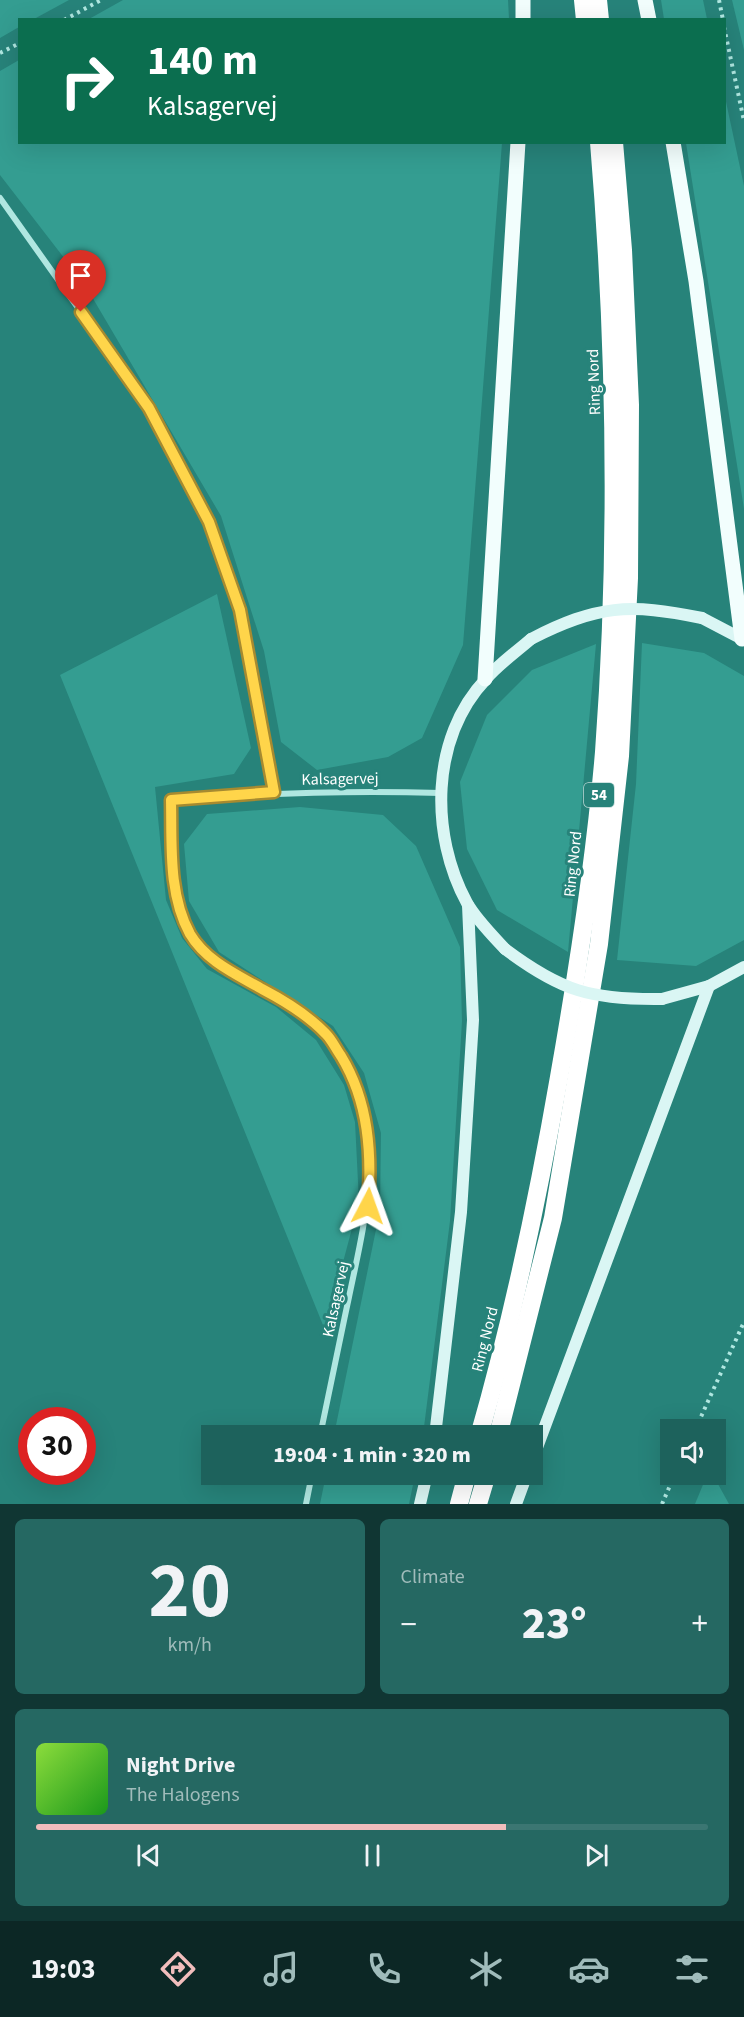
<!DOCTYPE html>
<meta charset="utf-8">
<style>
:root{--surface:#1d625c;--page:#256862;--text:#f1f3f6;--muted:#a0bcbb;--line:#3b7672;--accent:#f1bdbc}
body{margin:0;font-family:"Source Sans 3",sans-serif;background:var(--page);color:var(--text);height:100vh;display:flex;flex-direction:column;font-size:22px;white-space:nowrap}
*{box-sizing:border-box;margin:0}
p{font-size:20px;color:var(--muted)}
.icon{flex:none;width:33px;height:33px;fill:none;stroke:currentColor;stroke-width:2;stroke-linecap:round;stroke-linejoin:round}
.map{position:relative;height:1504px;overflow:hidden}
.drawer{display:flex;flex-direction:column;gap:15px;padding:15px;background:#103633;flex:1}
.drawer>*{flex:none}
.hud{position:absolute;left:18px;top:18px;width:708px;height:126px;border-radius:0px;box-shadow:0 6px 24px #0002;background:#0b6e4f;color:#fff;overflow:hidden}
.buttons{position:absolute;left:660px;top:1419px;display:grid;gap:12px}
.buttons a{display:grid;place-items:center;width:66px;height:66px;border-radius:0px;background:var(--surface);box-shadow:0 6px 24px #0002;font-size:30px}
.speed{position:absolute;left:18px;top:1407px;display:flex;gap:12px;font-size:30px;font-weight:700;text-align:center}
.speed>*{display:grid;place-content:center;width:78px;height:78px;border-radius:50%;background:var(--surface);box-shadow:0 6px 24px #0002;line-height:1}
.speed .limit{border:9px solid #d22;background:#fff;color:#111}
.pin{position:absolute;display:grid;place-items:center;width:51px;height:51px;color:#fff;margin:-62px -26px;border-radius:50% 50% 50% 0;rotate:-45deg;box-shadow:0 0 6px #0007}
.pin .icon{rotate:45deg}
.me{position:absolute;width:66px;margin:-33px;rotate:4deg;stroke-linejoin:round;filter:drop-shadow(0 0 4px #0008)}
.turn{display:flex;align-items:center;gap:21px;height:126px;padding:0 30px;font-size:27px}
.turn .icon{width:78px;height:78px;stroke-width:2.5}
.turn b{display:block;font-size:42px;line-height:51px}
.big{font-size:45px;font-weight:800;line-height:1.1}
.drawer .tile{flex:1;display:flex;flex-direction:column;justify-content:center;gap:9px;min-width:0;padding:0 21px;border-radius:9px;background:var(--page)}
.drawer .dial{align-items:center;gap:0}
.dial b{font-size:78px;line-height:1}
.song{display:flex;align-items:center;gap:18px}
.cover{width:72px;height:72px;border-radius:9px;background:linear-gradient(135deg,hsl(90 70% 55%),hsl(120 70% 35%))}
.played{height:6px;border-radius:3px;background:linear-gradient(90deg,var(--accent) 70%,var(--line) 70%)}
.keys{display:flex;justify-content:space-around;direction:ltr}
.heat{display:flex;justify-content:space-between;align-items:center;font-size:33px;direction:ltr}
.drawer .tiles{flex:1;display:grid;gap:15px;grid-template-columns:1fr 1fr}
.tile:last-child{grid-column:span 2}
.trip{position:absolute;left:201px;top:1425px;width:342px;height:60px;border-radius:0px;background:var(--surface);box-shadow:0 6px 24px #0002;font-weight:800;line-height:60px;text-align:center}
.tabs{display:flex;height:96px;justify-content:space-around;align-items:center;background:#0c2725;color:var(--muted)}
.tabs .icon{width:42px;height:42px}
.tabs .selected{color:var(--accent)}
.tabs b{font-size:27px;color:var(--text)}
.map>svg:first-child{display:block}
.green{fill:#349d91}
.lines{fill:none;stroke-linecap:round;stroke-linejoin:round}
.path{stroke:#b0e7e1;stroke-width:4;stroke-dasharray:3 4.5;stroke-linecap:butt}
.street{stroke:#b0e7e1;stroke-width:6}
.secondary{stroke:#daf6f4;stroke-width:12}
.primary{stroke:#f2fefd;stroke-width:15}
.highway{stroke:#fff;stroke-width:18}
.secondary-bridge{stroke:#daf6f4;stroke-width:12}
.route-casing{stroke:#a68a30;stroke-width:15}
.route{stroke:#ffd54a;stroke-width:10}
.labels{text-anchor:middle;stroke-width:6;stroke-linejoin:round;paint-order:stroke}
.shield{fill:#27837a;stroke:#bedad7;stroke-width:1.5}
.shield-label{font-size:15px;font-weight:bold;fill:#fff}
.street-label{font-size:16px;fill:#fff;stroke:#27837a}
</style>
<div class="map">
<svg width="744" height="1504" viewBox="0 0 744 1504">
<rect width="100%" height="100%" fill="#27837a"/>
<!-- green -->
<g class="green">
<polygon points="0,0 69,0 34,19 20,20 19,27 0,38"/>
<polygon points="123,0 508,0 509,19 89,19"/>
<polygon points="661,0 703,0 707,19 664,19"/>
<polygon points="732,0 744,0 744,50"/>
<polygon points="19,60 20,142 502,143 463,645 422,738 388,757 317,770 281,742 264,651 221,516 85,285 0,175 0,71"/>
<polygon points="725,97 744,186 744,509 686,143 724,142"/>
<polygon points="217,594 251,748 234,774 155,787 166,900 182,938 207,969 276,1007 316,1040 344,1085 355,1122 359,1202 325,1330 60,675"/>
<polygon points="642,643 704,653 744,676 744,940 696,966 617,960 636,784"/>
<polygon points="596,644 568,952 497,910 467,849 460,782 487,715 532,670"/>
<polygon points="300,807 383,815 416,846 460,947 462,1021 450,1221 423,1435 334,1435 380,1210 381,1133 364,1073 333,1026 219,952 189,901 184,844 207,814"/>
<polygon points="326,1475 326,1474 415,1475 409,1504 320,1504"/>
<polygon points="707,1475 713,1475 729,1504 695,1504"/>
</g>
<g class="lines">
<!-- path -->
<g class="path">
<polyline points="719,0 723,20"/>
<polyline points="64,20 101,0"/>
<polyline points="724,27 744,121"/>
<polyline points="0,53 20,43"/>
<polyline points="695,1430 744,1322"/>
<polyline points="662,1504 675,1474"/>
</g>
<!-- street -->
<g class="street">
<polyline points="0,198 149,408 209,522 240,610 274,792"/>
<path d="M320,1436C330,1389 339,1343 349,1297C364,1225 384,1150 354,1078C341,1048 316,1022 289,1004C257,982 209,970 190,933C169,892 172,845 171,800C262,793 350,790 441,793"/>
<polyline points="306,1504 312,1474"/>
</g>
<!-- secondary -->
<g class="secondary">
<polyline points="702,618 744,640"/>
<path d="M505,949C492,935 476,919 467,903C430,835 430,738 486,679C499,664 516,652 531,639"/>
<polyline points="662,999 709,986 744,967"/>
<polyline points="435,1436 461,1212 473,1020 468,905"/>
<polyline points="532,1461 709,986"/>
<polyline points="420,1504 427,1474"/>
<polyline points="516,1504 527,1474"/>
</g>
<!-- primary -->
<g class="primary">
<polyline points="523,0 523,20"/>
<polyline points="645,0 649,20"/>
<polyline points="673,142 696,281 742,639"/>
<polyline points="485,679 518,142"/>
</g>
<!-- highway -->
<g class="highway">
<polyline points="583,0 585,20"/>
<polyline points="598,0 600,20"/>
<path d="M479,1436C513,1318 538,1198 559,1077C578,969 595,861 604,752C619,549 616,346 599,142"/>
<polyline points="498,1436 553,1218 599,944 620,756 629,578 630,405 623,250 614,142"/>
<polyline points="459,1504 467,1474"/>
<polyline points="478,1504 487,1474"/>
</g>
<!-- secondary-bridge -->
<g class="secondary-bridge">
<path d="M531,639C597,605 629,603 702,618"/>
<path d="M505,949C561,991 591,1000 662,999"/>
</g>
</g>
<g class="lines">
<!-- route casing -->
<g class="route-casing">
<path id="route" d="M81,312L149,408L209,522L240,610L274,792L171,800C172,844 168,894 190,934C206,961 236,974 262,989C285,1001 308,1015 326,1034C332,1040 336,1049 341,1056C369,1102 372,1154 368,1206"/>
</g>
<!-- route -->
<use href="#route" class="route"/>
</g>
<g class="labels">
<!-- shield labels -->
<rect class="shield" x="584" y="783" width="30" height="24" rx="4.5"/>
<g class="shield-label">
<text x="599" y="800">54</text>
</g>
<!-- street labels -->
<g class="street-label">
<text transform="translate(593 382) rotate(-92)" y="6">Ring Nord</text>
<text transform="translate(340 778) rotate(-1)" y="6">Kalsagervej</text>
<text transform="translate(572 864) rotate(-84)" y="6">Ring Nord</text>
<text transform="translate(335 1299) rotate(-78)" y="6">Kalsagervej</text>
<text transform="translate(484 1339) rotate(-76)" y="6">Ring Nord</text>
</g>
</g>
</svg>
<div class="buttons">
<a><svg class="icon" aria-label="sound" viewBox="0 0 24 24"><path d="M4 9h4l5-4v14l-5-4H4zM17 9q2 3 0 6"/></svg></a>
</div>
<div class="speed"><div class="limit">30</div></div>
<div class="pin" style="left:81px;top:312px;background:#d93025"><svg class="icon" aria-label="arrive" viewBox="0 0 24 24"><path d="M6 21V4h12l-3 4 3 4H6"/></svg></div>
<svg class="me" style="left:368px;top:1206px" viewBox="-20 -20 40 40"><path d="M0-17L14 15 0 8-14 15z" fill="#ffd54a" stroke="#fff" stroke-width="4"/></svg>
<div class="trip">19:04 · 1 min · 320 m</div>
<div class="hud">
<div class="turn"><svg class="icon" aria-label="right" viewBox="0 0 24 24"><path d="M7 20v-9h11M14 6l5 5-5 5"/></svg><div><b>140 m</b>Kalsagervej</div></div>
</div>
</div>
<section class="drawer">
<div class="tiles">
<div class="tile dial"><b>20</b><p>km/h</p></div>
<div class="tile"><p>Climate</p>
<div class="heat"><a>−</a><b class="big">23°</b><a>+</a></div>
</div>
<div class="tile">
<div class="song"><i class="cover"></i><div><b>Night Drive</b><p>The Halogens</p></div></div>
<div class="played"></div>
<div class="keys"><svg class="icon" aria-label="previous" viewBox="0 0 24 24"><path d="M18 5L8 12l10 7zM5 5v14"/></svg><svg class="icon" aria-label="pause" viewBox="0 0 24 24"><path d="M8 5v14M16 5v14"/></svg><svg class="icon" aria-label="next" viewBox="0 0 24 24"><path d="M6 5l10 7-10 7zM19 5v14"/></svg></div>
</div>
</div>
</section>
<nav class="tabs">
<b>19:03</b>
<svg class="icon selected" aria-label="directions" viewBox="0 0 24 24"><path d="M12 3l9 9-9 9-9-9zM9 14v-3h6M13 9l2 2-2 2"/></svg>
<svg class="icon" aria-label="music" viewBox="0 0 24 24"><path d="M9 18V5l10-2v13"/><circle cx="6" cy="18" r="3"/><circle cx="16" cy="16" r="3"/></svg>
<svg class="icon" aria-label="phone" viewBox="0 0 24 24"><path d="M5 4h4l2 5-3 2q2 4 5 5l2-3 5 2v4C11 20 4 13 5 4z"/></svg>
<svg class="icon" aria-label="climate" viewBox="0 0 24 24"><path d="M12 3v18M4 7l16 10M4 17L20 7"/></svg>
<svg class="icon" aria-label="car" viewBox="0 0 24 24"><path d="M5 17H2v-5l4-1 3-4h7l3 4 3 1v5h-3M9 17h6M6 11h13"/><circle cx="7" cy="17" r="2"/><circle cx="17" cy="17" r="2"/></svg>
<svg class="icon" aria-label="filters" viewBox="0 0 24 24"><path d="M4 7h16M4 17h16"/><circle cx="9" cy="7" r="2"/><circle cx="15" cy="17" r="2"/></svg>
</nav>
